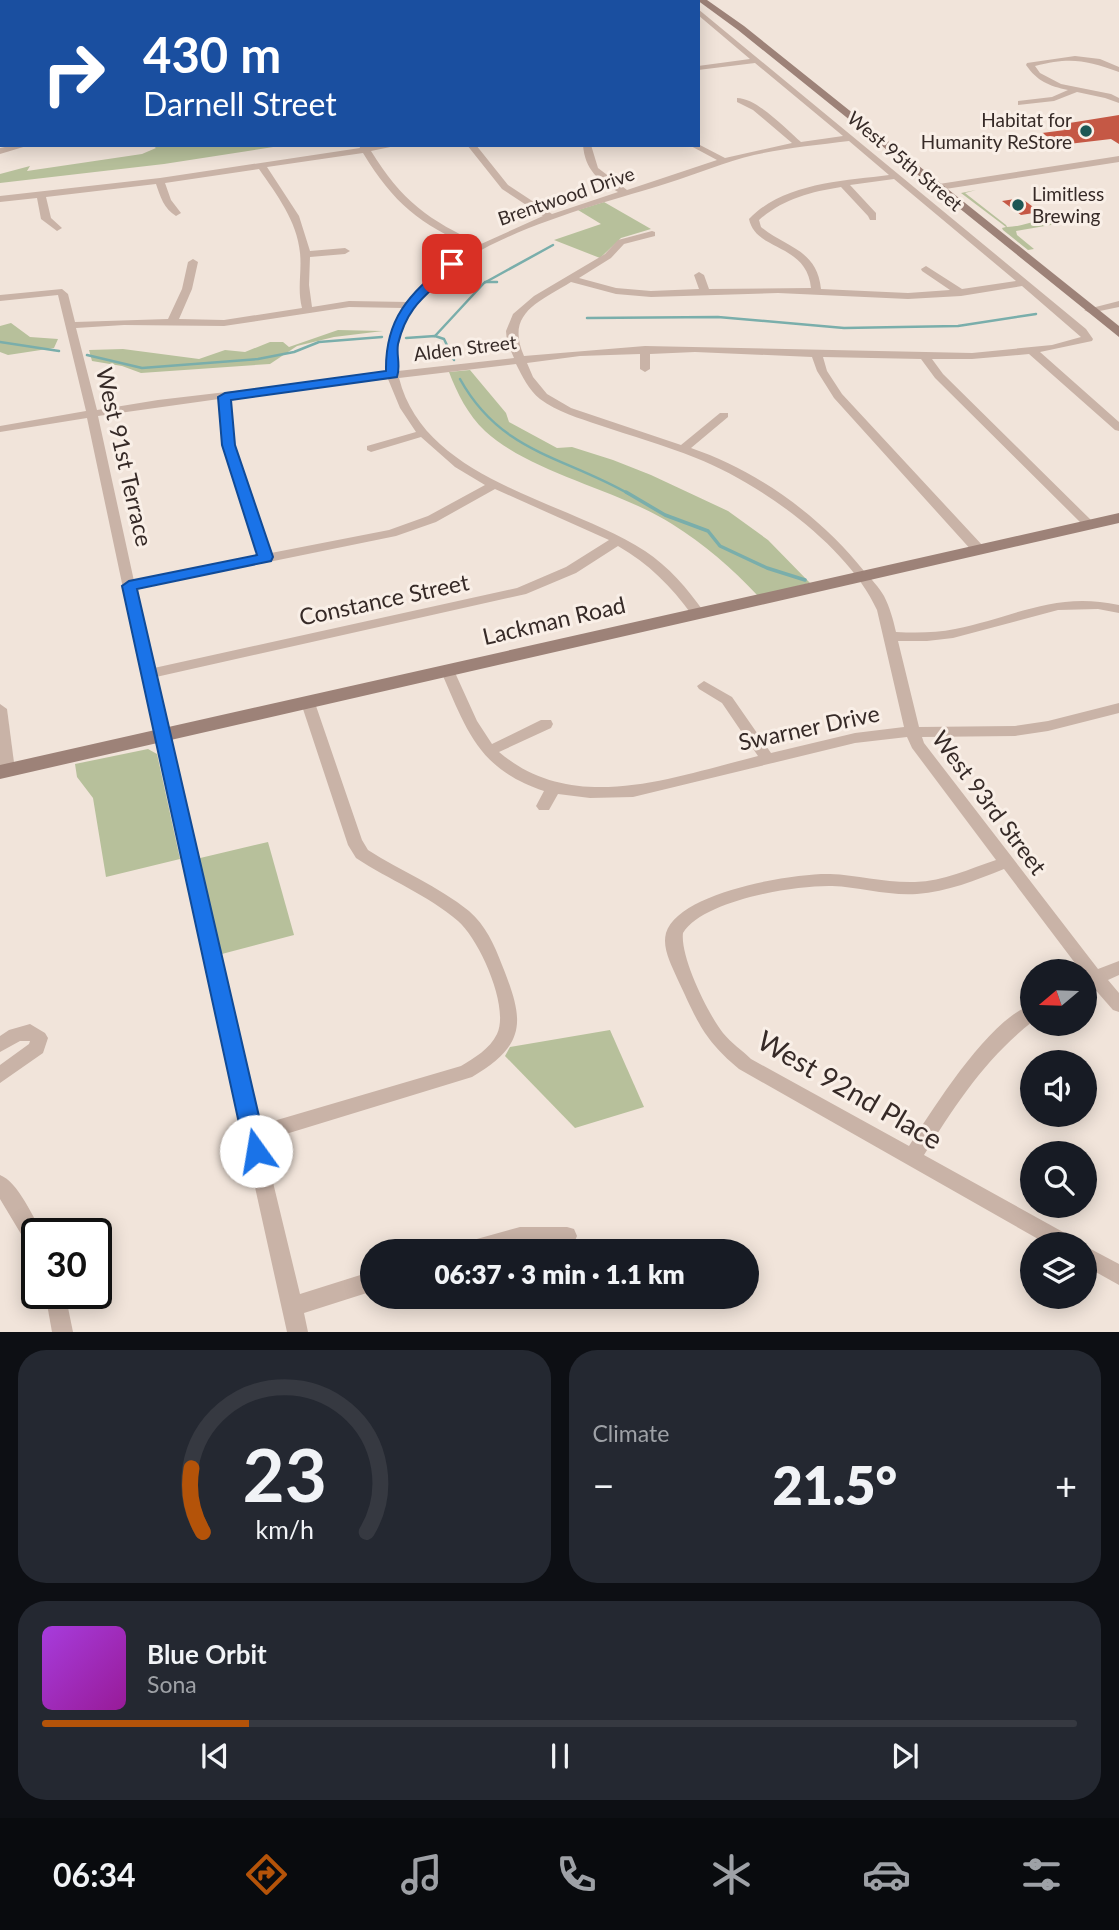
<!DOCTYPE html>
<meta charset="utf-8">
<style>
:root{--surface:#171b24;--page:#242831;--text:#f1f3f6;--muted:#9ea1a6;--line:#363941;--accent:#b45309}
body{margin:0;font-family:Lato,sans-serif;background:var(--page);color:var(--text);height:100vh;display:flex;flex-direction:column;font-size:26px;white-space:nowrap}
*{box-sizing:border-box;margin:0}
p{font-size:23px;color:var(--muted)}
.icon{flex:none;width:38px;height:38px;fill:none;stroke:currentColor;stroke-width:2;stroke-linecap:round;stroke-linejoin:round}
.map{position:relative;height:1332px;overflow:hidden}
.panel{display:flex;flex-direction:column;gap:18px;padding:18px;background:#0d0f14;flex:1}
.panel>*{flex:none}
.guide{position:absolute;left:0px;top:0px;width:700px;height:147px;box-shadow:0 4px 18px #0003;background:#1a4fa0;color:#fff;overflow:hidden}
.needle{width:46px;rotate:251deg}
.buttons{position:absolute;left:1020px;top:959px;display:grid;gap:14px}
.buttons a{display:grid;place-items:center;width:77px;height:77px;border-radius:50%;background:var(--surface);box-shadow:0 4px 18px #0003;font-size:35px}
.speed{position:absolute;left:21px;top:1218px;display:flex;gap:14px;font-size:35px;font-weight:700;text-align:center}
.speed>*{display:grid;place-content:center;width:91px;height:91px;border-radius:50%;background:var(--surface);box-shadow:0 4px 18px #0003;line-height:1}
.speed .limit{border:4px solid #111;border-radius:10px;background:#fff;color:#111}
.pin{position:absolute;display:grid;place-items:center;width:60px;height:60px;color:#fff;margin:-30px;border-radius:14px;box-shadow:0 4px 10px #0006}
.me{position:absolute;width:77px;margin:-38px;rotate:347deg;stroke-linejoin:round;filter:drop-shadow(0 0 5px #0008)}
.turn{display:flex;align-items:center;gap:24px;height:147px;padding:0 28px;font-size:32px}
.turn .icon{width:91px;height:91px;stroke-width:2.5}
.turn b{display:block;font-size:49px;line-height:60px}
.big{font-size:52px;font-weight:800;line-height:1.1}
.panel .tile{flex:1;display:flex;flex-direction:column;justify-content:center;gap:10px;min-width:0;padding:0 24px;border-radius:28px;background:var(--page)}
.panel .dial{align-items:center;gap:0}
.dial svg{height:182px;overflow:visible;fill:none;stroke:var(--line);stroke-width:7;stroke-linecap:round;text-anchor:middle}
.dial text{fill:var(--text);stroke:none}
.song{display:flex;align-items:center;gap:21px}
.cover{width:84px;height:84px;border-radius:10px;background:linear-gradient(135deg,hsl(280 70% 55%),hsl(300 70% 35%))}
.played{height:7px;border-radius:4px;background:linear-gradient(90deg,var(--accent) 20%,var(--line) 20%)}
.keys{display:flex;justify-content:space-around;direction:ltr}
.heat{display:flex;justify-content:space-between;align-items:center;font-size:38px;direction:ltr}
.panel .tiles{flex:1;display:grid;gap:18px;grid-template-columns:1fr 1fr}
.tile:last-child{grid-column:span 2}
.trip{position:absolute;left:360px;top:1239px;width:399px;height:70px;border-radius:35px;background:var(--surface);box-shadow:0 4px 18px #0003;font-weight:800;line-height:70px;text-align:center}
.menu{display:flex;height:112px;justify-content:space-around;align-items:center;background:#090b0e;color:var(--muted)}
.menu .icon{width:49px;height:49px}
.menu .on{color:var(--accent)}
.menu b{font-size:32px;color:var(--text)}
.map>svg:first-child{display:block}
.green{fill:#b7c09b}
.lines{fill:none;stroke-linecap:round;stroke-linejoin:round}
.stream-far1{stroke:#7aaeab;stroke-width:2.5}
.stream{stroke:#7aaeab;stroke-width:3.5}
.building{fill:#c55845}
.minor{fill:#c9b3a7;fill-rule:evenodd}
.tertiary{fill:#c9b3a7;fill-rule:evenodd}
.secondary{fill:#9d8278;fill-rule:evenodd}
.route{fill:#1a73e8;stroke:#114b97;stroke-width:2}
.poi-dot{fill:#1d5755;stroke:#f9efe7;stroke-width:2.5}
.labels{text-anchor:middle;stroke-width:6;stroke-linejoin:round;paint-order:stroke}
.far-poi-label{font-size:19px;fill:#362a27;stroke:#f9efe7;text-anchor:end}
.far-street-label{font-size:19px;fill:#362a27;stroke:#f9efe7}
.street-label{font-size:23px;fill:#362a27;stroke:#f9efe7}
.near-street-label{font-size:28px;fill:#362a27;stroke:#f9efe7}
</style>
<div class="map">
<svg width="1119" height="1332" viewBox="0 0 1119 1332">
<rect width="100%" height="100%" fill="#f1e4da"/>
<!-- green -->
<g class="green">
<polygon points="152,145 286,145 164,164 0,183 0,174 30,166 27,171 142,154 156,148"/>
<path d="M976,190L965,193L1006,225L1007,227C1028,227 1049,212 1068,222L1016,231L1017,235L1034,249L1028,250L1003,230L1002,228L1006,227L961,193Z"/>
<polygon points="604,202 651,229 621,238 600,258 554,240 601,224 578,210"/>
<polygon points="11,323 30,337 58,339 54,348 8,355 0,352 0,326"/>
<polygon points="338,330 383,331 334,337 297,346 270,364 141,373 122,366 92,361 89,350 123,349 199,359 225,350 245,352 270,342 283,342 289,347"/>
<path d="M470,370L506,413L509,422L557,448L572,447L613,460L651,475L728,511L768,540L810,583L758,596C732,568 704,544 672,524C617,489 532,474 485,431C468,415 457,393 449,372Z"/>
<polygon points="148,749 157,754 180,859 106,877 93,798 77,777 75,764"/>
<polygon points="268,842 294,935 218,955 196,859"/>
<polygon points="610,1030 644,1107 575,1128 505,1056 510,1047"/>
</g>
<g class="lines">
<!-- stream-far1 -->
<g class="stream-far1">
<polyline points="485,282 497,282"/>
<polyline points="587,318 718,317 844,328 958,326 1036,314"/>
<polyline points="435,336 484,283 553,245"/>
<polyline points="406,338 435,336 444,339 454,360"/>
<polyline points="0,342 59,351"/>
<polyline points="87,355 142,368 258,359 294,352 319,342 382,337"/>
<path d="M460,379C501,453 563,456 629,494"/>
</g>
<!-- stream -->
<polyline class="stream" points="626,492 665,515 708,531 720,546 767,568 805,580"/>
</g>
<!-- building -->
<g class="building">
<polygon points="1119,115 1119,144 1111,139 1060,145 1042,133 1065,130 1057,125"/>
<polygon points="1021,198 1040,212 1021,215 1002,201"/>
</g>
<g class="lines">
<!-- minor -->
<g class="minor">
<polygon points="76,0 84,0 84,2 77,2"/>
<polygon points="310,0 323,0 308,2"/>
<polygon points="445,0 453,0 444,2"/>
<polygon points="496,0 513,2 498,2"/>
<polygon points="617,0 638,0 615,2"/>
<polygon points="681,0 689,0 690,2 683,2"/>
<path d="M698,9L1086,329L1093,339L1092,341L1040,352L1119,422V431L1115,430L1029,354L972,359H932L943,374L1095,524L1093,527H1085L935,378L921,359L823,357L827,371L842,394L983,546L984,549L983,552H973L834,398L817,371L812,357L695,352L650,354V369L645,372L640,369V354L580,356L527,363L533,377L547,394L571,408L681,445L720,413H728V417L691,448C758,471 820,516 864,571C871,579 879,587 884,596C890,608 893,619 896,632C916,633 936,633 955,629C1016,617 1054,591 1119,605V613L1098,609L1058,610L953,638L927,641H898L919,727L1015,726L1048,721L1119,703V713L1048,731L1015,736L922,737L924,743L1098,969L1119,961V975L1108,980L1119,993V1012L1113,1010L1092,986H1085V971H1081L1004,869C976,880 947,892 917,894C888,896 860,887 832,886C795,885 703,900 683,933C680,957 708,1014 723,1033C731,1043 742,1050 751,1059L909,1146C933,1109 990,1017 1032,1005V1022C986,1058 955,1105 924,1155L1072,1237L1075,1244H1047L739,1069C702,1038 697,1020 677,978C671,964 662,948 666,933C678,892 793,873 830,874C858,875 886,883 915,882C944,881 969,869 996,860L912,748L907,737L855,743L633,797L590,798L558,794L549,810H539L536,806L544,791C477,769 466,728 440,669L442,666H452L477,721L492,744L541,720H551L553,724L551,728L499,752C574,816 673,777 758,756L722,703L699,689L697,686L704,681L732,697L771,753L855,733L904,727L877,610C848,546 760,483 696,458C664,445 631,436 599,425C579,418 557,412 540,399C529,390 522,376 516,364L399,378C425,482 567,500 645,551C668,566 688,589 704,612L702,615H692C671,586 649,564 618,546L576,573L526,594L156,677L260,1125L461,1066C474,1058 490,1049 497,1034C510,1007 479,939 458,921C428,895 389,880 356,858L348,845L301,703L303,700L308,698L315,703L362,840L368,850C401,871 438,886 469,911C486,926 494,944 502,965C524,1020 528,1044 472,1077L263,1141L300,1294L373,1271V1291L304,1313L308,1332H287L245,1142L242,1136L243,1133L159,758L87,418L0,432V426L86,411L58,295L0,301V295L62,289L68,294L75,322L168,319L182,289L188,262L193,259L198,262L192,289L179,319L224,320L302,308C297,289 302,272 300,253C297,221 277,195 259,169L165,183L171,200L181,213L176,216C164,209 160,196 156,184L46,197L51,218L62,228L57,231L41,219L37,198L0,202V196L160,178L360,148L359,145H400L371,151C401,200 429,221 481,244L543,216L502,189L467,145H476L508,185L552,214L618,192C598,180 585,170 583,145H591L598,168L627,190L717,160L689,145L698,144L725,158L792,143L753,110L737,102V98C757,98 786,129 801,142L843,136L755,63L698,70V66L750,59L698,15ZM849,141L889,175C843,181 783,183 749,219C756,252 807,243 811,288L709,289L704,275L699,272L694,275L699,289L651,291L616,288L579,278L611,258L624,244L655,236V232L652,231L618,240L605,254L534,296L513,314L506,331L507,342L514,358L398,371C395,344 405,314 424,293C476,234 595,206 668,183C697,174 725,162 754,155C785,148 817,145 849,141ZM363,153C394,204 419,223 473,248C449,262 424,278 408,302L349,301L312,307L309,285L310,257L345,254L350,251L345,248L310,251L299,216L267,167ZM894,179L1016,281L962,289L926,266L921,269L922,271L950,290L908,293L821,289C817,249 786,248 761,227L759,220C783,199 810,192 841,187L868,216L870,220H876V213L850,185ZM571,282L616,294L651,297L778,293L908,299L961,296L1022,286L1081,337L1052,345L972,353L645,346L524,356C505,313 539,302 571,282ZM349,307L403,308C391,327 384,350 387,373L158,400L97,410L76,328L124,325L224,326ZM388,379L400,408L416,432L367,446V450L371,452L421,437L455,467L485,485L428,516L389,530L271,553L234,445L231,398ZM219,399L222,445L259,556L134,581L98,416ZM495,489L609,540L566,567L517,588L154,668L136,589L396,536L436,522Z"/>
<rect x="0" y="53" width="2" height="4"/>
<path d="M1075,56L1100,59L1119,67V72C1086,60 1070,57 1035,66L1040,73L1061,84L1111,94L1119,98V103L1105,98L1077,92L1054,101L1018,105V101L1052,97L1068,90C1049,86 1037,81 1026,65L1027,63Z"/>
<rect x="0" y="112" width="2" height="6"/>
<polygon points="14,145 30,145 0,154 0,148"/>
<polygon points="1119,156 1119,162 939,190 934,187 939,184"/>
<polygon points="0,704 7,709 15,770 12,774 7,775 0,771"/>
<polygon points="30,1024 45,1033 48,1038 43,1053 0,1083 0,1065 29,1044 30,1041 20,1041 0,1052 0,1036 9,1030"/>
<path d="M0,1175C18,1182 33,1217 43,1234H37V1251L30,1249L0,1199Z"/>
<polygon points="520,1227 567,1227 574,1229 577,1236 574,1243 567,1245 520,1245 498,1251 456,1251 459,1244 466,1242"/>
<polygon points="1085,1246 1119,1264 1119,1285 1085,1266"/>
<polygon points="45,1293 65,1293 73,1332 52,1332"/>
</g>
<!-- tertiary -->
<polygon class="tertiary" points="1119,301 1119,307 1090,313 1084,310"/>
<!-- secondary -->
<g class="secondary">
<polygon points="697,0 707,0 744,26 1119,326 1119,337 738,30"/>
<polygon points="1119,513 1119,523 0,779 0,765"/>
</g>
</g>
<!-- route -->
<path class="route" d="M448,262L458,264C432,293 408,301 398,344C396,355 401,366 397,377L231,400L235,445L273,557L271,561L137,589L267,1151L264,1158L256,1161L249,1158L245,1151L122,586L129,581L257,555L222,445L218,397L225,393L386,371C385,318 409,295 448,262Z"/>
<!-- markers -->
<g class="poi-dot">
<circle cx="1086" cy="131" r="7"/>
<circle cx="1018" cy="205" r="7"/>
</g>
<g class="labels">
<!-- far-poi labels -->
<g class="far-poi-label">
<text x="1072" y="127">Habitat for<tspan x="1072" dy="22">Humanity ReStore</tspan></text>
<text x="1032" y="201" text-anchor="start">Limitless<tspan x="1032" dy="22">Brewing</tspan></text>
</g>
<!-- far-street labels -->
<g class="far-street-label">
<text transform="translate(905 161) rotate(40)" y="7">West 95th Street</text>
<text transform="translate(566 196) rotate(-19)" y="7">Brentwood Drive</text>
<text transform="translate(465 348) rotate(-7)" y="7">Alden Street</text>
</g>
<!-- street labels -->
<g class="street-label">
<text transform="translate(124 457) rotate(77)" y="8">West 91st Terrace</text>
<text transform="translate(384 600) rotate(-12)" y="8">Constance Street</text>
<text transform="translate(554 621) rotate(-13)" y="8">Lackman Road</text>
<text transform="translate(809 728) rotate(-12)" y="8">Swarner Drive</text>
<text transform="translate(989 803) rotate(53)" y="8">West 93rd Street</text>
</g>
<!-- near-street labels -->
<g class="near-street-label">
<text transform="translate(850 1090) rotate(30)" y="10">West 92nd Place</text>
</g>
</g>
</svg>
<div class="buttons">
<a><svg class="needle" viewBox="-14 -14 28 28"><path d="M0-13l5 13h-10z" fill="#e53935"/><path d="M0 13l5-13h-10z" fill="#9ea1a6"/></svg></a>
<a><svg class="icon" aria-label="sound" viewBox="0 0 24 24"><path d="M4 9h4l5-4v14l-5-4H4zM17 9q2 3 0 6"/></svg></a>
<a><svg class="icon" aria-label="search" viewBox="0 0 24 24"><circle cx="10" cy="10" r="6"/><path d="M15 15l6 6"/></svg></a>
<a><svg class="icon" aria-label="layers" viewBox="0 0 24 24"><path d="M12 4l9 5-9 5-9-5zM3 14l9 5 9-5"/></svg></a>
</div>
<div class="speed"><div class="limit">30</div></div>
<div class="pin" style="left:452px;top:264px;background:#d93025"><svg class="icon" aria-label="arrive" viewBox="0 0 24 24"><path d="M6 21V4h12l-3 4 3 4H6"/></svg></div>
<svg class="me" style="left:256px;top:1151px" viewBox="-20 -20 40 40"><circle r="19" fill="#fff"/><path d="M0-13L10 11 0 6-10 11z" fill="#1a73e8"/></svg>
<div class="trip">06:37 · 3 min · 1.1 km</div>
<div class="guide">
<div class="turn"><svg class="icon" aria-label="right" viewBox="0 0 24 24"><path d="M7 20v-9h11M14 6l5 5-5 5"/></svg><div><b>430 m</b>Darnell Street</div></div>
</div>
</div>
<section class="panel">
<div class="tiles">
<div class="tile dial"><svg viewBox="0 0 100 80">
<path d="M14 69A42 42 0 1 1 86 69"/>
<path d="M14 69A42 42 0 0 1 9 41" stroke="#b45309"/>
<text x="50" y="56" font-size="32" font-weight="700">23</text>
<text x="50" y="72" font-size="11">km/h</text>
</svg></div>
<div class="tile"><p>Climate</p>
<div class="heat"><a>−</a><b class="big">21.5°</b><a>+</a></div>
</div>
<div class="tile">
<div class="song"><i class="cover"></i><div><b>Blue Orbit</b><p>Sona</p></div></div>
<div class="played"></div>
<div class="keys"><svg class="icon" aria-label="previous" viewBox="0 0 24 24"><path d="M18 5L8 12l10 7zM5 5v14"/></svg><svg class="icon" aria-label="pause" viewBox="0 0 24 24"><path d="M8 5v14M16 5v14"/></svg><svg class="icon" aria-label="next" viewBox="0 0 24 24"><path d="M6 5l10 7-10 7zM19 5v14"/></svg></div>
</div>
</div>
</section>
<nav class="menu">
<b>06:34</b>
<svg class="icon on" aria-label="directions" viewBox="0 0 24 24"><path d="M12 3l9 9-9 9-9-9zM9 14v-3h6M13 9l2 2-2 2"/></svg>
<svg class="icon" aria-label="music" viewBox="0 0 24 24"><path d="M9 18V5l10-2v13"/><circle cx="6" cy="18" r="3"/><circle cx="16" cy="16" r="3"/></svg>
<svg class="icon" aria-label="phone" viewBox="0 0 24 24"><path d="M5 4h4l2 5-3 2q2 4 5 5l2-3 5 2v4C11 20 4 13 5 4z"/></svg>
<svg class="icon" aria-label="climate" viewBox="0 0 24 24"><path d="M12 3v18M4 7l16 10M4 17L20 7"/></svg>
<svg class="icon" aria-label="car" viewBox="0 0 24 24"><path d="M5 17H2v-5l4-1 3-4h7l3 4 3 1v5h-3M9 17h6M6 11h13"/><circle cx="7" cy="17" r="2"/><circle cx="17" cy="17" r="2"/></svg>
<svg class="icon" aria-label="filters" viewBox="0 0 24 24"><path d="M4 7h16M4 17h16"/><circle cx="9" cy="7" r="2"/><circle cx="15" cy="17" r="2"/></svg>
</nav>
